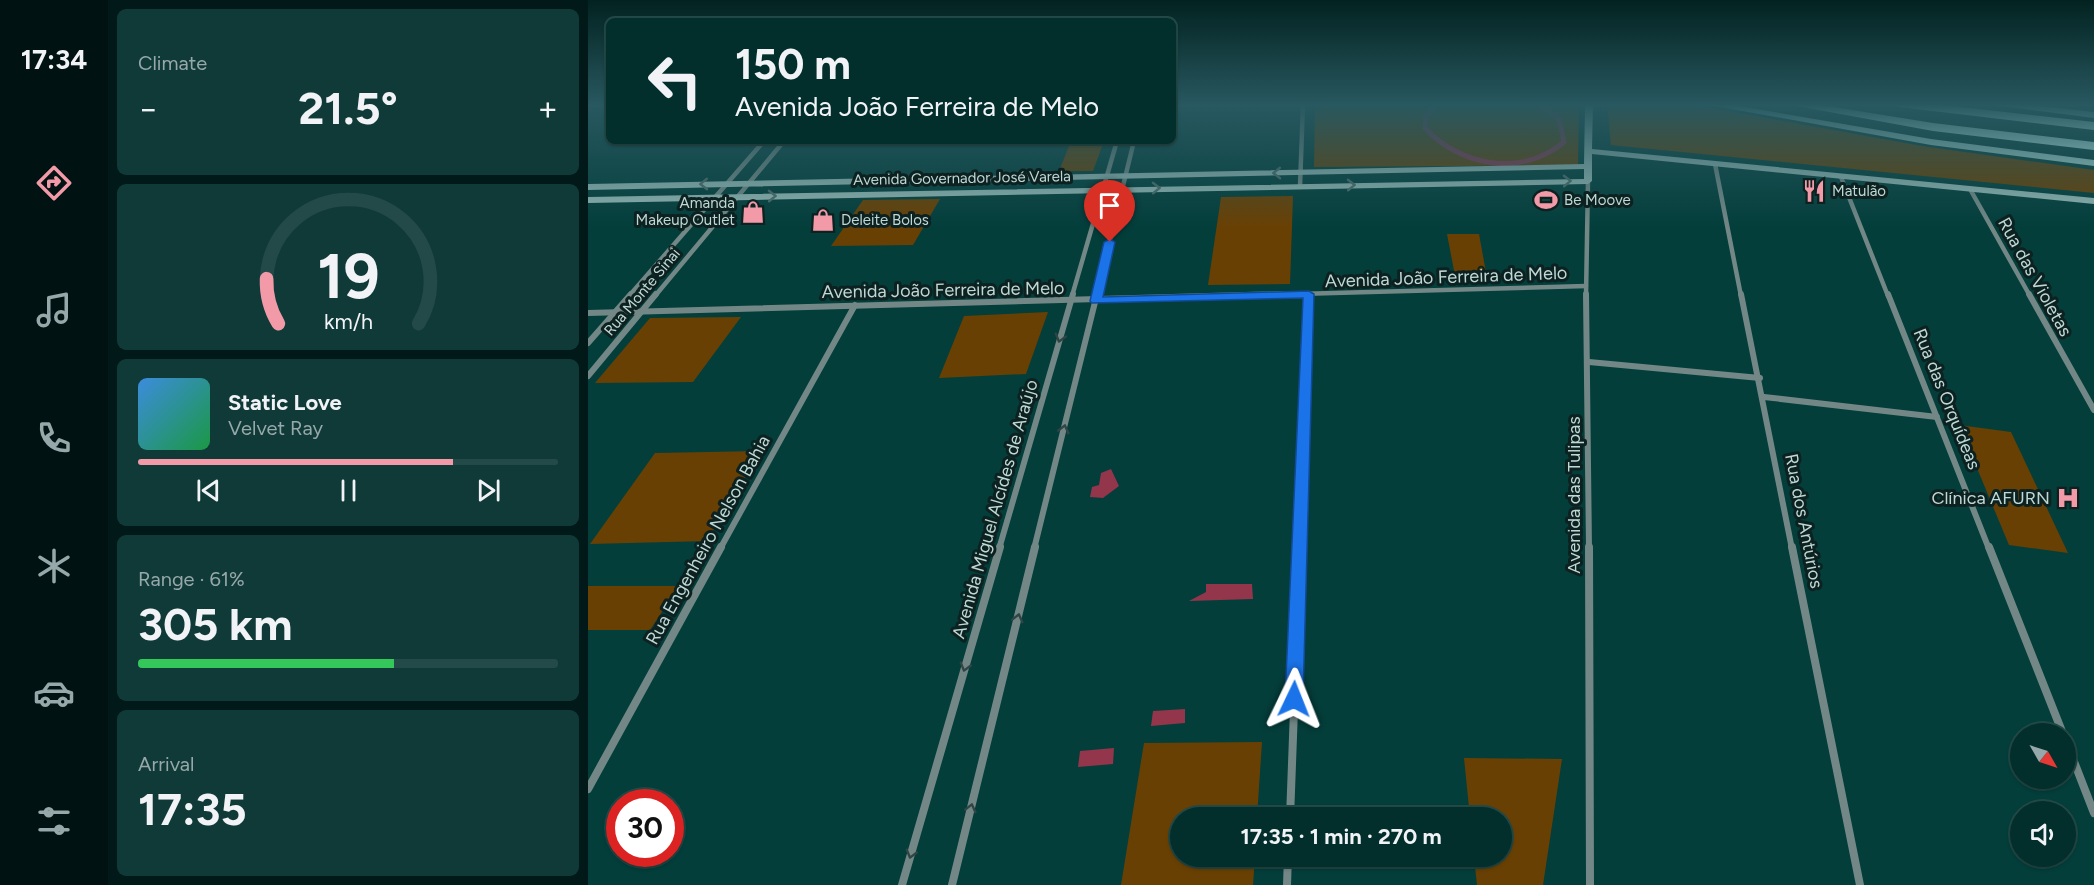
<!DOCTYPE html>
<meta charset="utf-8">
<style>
:root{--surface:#022e2c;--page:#103a38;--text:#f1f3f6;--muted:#96a8a9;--line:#234a48;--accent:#f39aa8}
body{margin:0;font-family:Figtree,sans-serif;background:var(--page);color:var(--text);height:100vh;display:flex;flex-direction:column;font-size:22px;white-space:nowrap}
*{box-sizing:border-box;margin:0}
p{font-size:20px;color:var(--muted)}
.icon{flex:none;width:33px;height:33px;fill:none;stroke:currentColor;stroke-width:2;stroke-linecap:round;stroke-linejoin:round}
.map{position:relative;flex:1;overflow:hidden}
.panel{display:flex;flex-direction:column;gap:9px;padding:9px;background:#011918;width:480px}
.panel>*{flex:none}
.guide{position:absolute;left:18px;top:18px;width:570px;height:126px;border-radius:9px;box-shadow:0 2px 4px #0004,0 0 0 2px var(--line);background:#022e2c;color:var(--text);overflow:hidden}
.needle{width:39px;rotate:129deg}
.controls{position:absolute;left:1422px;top:723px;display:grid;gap:12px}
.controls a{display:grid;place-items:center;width:66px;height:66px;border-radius:50%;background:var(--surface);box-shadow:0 2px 4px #0004,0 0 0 2px var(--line);font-size:30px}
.speed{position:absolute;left:18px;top:789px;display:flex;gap:12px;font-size:30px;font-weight:700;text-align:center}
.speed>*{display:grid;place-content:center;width:78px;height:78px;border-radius:50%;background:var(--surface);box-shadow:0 2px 4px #0004,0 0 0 2px var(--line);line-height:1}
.speed .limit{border:9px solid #d22;background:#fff;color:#111}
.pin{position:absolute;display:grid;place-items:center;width:51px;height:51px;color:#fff;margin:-62px -26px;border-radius:50% 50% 50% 0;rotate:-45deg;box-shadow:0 0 6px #0007}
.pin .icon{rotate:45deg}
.me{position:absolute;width:66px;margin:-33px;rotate:2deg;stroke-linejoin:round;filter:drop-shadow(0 0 4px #0008)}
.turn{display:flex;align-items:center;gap:21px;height:126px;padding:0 30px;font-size:27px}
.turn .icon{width:78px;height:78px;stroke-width:2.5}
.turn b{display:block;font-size:42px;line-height:51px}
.big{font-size:45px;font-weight:700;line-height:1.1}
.panel .card{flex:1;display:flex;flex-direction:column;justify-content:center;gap:9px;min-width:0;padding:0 21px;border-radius:9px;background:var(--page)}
.panel .dial{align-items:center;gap:0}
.dial svg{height:156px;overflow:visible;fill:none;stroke:var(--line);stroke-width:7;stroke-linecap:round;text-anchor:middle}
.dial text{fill:var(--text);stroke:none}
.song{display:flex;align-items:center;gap:18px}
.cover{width:72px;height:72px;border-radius:9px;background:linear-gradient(135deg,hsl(210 70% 55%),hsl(140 70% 35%))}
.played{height:6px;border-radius:3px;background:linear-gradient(90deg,var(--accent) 75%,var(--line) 75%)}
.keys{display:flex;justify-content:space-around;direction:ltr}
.heat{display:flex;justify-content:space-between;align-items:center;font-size:33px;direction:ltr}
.charge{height:9px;border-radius:4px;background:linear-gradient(90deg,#34c759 61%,var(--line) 0)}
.trip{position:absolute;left:582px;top:807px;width:342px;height:60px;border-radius:30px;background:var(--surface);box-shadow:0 2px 4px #0004,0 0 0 2px var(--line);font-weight:700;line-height:60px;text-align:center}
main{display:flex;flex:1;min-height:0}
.tab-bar{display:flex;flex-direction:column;width:108px;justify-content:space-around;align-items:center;background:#011212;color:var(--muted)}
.tab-bar .icon{width:42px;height:42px}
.tab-bar .active{color:var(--accent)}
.tab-bar b{font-size:27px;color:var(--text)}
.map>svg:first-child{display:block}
.green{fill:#694003}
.water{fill:#93354b}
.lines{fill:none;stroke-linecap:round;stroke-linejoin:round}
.stream{stroke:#93354b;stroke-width:5}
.street-far2{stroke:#738886;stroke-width:4.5}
.street-far1{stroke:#738886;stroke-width:6}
.street{stroke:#738886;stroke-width:8}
.secondary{fill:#94b7b4;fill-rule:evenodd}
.primary{fill:#aedbd7;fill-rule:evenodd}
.highway{fill:#c5fbf7;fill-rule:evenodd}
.oneway{stroke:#506c6a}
.oneway2{stroke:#304544}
.route{fill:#1a73e8;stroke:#114b97;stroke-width:1.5}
.labels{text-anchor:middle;stroke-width:6;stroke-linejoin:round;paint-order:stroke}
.far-street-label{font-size:15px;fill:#bed8d6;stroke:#0c2120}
.far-poi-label{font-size:15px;fill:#bed8d6;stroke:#0c2120;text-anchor:start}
.street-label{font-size:18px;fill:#bed8d6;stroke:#0c2120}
.poi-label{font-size:18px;fill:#bed8d6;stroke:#0c2120;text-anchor:end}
</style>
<main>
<nav class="tab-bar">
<b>17:34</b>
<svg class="icon active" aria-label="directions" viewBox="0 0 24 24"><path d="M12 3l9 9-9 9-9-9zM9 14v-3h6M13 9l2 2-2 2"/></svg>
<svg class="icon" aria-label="music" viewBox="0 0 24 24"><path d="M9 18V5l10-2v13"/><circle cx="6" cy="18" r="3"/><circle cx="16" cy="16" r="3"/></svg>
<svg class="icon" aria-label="phone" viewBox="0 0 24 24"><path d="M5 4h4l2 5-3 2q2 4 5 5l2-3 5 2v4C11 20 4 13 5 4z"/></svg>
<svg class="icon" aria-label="climate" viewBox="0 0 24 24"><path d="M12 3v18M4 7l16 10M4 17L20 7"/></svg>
<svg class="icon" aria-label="car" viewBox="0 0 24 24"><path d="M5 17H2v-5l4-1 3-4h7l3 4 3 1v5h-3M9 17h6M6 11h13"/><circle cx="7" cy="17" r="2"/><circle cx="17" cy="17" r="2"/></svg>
<svg class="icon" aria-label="filters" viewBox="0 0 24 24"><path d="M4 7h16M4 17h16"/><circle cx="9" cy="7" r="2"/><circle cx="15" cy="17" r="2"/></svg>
</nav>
<section class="panel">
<div class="card"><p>Climate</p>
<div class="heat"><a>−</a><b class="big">21.5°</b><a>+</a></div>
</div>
<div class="card dial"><svg viewBox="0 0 100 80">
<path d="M14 69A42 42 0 1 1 86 69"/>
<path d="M14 69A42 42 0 0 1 8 46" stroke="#f39aa8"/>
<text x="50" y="56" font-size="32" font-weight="700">19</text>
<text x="50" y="72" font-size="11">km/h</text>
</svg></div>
<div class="card">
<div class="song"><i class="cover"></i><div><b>Static Love</b><p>Velvet Ray</p></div></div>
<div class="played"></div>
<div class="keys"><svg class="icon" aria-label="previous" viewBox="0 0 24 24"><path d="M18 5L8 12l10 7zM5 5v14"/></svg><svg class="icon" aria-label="pause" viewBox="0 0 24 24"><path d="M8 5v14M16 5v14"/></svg><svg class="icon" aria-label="next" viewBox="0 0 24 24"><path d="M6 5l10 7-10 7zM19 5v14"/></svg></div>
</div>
<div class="card"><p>Range · 61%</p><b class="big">305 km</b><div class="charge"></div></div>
<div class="card"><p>Arrival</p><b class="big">17:35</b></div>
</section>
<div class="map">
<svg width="1506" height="885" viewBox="0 0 1506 885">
<rect width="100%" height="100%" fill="#033e3b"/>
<!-- green -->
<g class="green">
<polygon points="727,104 991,104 990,165 726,167"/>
<polygon points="1019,104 1101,104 1334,146 1506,170 1506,193 1023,145"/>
<polygon points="483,141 516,141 505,171 471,171"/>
<polygon points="705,196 702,284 620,285 633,197"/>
<polygon points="352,199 325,245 243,246 275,200"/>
<polygon points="859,234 891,234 899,278 868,281"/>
<polygon points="460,312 438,374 351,378 376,316"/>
<polygon points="153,317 105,382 7,383 62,318"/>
<polygon points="1371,425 1423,432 1480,553 1421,545"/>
<polygon points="173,451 119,541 2,544 67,453"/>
<polygon points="0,586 91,586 62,630 0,630"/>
<polygon points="674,742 669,817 592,818 592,856 667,857 665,885 533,885 556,743"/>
<polygon points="876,758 974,759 955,885 889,885 886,857 914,856 914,818 882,817"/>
</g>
<!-- water -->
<g class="water">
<polygon points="523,469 531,486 515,498 502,497 504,487 511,485 513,473"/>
<polygon points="618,584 664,584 665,599 601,601 618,592"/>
<polygon points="597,709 597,723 563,726 565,711"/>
<polygon points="526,748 525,764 490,767 492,751"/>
</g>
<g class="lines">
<!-- stream -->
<path class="stream" d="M850,104L838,115L837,128C873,167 934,177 976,142L971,119L952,104"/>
<!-- street-far2 -->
<g class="street-far2">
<polyline points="0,105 18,104"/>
<polyline points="1127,164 1153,296"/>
<polyline points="1253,177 1300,296"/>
<polyline points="712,186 715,104"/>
<polyline points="1382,189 1442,296"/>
<polyline points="41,296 176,141"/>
<polyline points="67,296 196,141"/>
<polyline points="484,296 529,141"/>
<polyline points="508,296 546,141"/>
<polyline points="640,296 998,286"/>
<polyline points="998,296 1000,181"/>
</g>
<!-- street-far1 -->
<g class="street-far1">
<polyline points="998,294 1001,549"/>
<polyline points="1153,294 1204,549"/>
<polyline points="1300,294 1401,549"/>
<polyline points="1441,294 1506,410"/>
<polyline points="0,313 696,294"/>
<polyline points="0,343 43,294"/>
<polyline points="1001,362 1172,378"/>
<polyline points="0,376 68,294"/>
<polyline points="1176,397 1349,417"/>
<polyline points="132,549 267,305"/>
<polyline points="411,549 485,294"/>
<polyline points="446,549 509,294"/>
<polyline points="712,549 721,294"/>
</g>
<!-- street -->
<g class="street">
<polyline points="1001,547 1002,885"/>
<polyline points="1204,547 1272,885"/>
<polyline points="1401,547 1475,734"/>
<polyline points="1478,741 1506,813"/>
<polyline points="0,789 133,547"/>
<polyline points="702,818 712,547"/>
<polyline points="314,885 412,547"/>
<polyline points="364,885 447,547"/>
<polyline points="699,885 700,856"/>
</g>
<!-- secondary -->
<polygon class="secondary" points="997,104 1005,104 1004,149 1506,198 1506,204 1004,154 1004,181 1000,184 0,203 0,197 996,179 996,169 0,190 0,184 996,164"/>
<!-- primary -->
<g class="primary">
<polygon points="1116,104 1139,104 1343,139 1506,160 1506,166 1343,145"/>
<polygon points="1396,104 1432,104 1506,112 1506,118"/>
</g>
<!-- highway -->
<g class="highway">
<polygon points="1198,104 1227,104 1345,123 1506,142 1506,150 1345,131"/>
<polygon points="1306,104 1345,104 1506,122 1506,130 1311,107"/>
</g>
</g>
<!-- one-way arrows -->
<defs><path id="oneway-chevron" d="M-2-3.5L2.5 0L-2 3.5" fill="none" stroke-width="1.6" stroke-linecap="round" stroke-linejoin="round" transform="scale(1.5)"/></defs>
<g class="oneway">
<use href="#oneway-chevron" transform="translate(689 173) rotate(179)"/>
<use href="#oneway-chevron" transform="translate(979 181) rotate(-1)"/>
<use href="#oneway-chevron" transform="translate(116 184) rotate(179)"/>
<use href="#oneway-chevron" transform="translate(763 185) rotate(-1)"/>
<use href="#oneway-chevron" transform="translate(568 188) rotate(-1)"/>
<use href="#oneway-chevron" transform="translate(184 196) rotate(-1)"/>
</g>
<g class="oneway2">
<use href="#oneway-chevron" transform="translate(472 338) rotate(106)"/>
<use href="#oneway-chevron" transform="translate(476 429) rotate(-76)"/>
<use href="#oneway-chevron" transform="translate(430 618) rotate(-76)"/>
<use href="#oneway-chevron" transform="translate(377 667) rotate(106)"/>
<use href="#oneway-chevron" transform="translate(383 808) rotate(-76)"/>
<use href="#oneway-chevron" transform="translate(323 854) rotate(106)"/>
</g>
<!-- sky -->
<linearGradient id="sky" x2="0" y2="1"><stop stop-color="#022220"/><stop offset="0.46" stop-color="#285860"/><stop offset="1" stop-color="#285860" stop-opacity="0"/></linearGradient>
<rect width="1506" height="228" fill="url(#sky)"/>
<!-- route -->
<polygon class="route" points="522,239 527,242 515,297 721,291 726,294 715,699 712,704 706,707 700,704 697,699 715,298 504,303 502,301 516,242"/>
<!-- icons -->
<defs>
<g id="restaurant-bare" transform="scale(1.8)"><path d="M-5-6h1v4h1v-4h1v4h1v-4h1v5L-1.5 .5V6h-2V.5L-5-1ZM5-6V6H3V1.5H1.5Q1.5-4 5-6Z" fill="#f39aa8" stroke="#0c2120" stroke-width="2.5" paint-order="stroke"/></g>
<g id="stadium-bare" transform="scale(1.8)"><path d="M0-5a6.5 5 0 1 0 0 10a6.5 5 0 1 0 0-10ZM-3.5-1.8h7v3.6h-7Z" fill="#f39aa8" stroke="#0c2120" stroke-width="2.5" paint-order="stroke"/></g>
<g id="shop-bare" transform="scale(1.8)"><path d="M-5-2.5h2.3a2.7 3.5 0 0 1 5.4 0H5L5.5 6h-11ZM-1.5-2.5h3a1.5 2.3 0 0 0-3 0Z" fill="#f39aa8" stroke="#0c2120" stroke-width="2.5" paint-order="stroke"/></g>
<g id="hospital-bare" transform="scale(1.8)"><path d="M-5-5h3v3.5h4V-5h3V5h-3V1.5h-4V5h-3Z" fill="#f39aa8" stroke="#0c2120" stroke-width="2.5" paint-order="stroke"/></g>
</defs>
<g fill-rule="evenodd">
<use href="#restaurant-bare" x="1226" y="191"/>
<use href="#stadium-bare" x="958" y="200"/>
<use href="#shop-bare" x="165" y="212"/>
<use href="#shop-bare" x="235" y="220"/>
<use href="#hospital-bare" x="1480" y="498"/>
</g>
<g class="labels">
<!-- far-street labels -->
<g class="far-street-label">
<text transform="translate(374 178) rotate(-1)" y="5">Avenida Governador José Varela</text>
<text transform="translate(54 292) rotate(-50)" y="5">Rua Monte Sinai</text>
</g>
<!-- far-poi labels -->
<g class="far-poi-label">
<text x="1244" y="196">Matulão</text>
<text x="976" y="205">Be Moove</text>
<text x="147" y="208" text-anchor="end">Amanda<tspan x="147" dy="17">Makeup Outlet</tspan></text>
<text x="253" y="225">Deleite Bolos</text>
</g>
<!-- street labels -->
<g class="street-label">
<text transform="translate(858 277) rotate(-2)" y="6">Avenida João Ferreira de Melo</text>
<text transform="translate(1447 277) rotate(61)" y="6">Rua das Violetas</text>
<text transform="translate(355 290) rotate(-1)" y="6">Avenida João Ferreira de Melo</text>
<text transform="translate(1359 399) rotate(68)" y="6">Rua das Orquídeas</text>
<text transform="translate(986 495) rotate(-90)" y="6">Avenida das Tulipas</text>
<text transform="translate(407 509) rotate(-74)" y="6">Avenida Miguel Alcídes de Araújo</text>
<text transform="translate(1216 521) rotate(79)" y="6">Rua dos Antúrios</text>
<text transform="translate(120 540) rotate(-61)" y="6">Rua Engenheiro Nelson Bahia</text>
</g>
<!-- poi labels -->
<g class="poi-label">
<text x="1462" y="504">Clínica AFURN</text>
</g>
</g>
</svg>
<div class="controls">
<a><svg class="needle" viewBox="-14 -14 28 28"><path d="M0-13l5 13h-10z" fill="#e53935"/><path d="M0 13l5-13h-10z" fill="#96a8a9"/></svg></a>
<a><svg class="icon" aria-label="sound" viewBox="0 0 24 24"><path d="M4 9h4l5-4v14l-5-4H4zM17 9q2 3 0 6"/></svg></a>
</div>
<div class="speed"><div class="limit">30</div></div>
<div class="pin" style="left:522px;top:242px;background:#d93025"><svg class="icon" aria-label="arrive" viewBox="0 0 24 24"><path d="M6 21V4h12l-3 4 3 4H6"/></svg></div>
<svg class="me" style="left:706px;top:699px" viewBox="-20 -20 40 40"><path d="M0-17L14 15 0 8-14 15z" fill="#1a73e8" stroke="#fff" stroke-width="4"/></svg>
<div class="trip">17:35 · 1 min · 270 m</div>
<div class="guide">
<div class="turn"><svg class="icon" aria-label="left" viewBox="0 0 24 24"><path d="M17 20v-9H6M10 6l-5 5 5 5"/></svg><div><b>150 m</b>Avenida João Ferreira de Melo</div></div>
</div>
</div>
</main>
